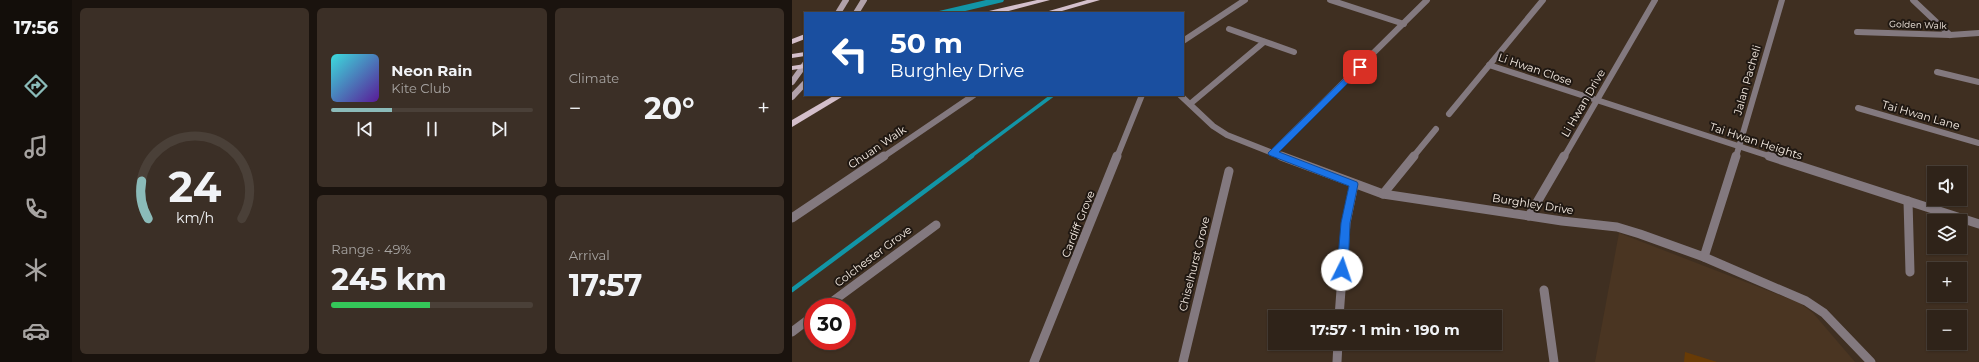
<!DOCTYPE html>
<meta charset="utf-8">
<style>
:root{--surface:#2f2319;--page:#3b2f26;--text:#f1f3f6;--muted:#a7a4a2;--line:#4a4038;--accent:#8bbbb9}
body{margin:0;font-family:Montserrat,sans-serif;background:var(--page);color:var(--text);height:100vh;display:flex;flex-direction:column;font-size:15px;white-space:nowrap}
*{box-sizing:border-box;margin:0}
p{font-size:13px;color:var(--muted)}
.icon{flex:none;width:22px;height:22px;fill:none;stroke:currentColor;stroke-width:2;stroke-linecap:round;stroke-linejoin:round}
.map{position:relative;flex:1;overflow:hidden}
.side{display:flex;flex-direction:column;gap:8px;padding:8px;background:#1a130e;width:720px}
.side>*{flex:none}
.top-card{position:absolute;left:12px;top:12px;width:380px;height:84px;border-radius:0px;box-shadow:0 1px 3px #0004,0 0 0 1px var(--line);background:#1a4fa0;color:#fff;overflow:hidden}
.controls{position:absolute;left:1135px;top:166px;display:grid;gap:8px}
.controls a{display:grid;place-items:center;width:40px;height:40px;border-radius:0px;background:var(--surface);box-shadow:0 1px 3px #0004,0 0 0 1px var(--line);font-size:20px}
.speed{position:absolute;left:12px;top:298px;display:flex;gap:8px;font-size:20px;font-weight:700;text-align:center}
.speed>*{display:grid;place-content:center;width:52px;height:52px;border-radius:50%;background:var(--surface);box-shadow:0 1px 3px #0004,0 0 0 1px var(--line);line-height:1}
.speed .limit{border:6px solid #d22;background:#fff;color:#111}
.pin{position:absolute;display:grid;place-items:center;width:34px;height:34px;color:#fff;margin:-17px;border-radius:8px;box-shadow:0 2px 6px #0006}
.me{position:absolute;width:44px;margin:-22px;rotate:4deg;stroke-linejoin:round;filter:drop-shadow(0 0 3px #0008)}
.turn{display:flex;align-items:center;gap:14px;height:84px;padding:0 20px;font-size:18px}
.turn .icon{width:52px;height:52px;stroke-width:2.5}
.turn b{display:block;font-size:28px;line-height:34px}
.big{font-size:30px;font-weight:700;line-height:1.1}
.side .card{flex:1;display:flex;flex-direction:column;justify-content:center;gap:6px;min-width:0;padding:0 14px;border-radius:6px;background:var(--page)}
.side .dial{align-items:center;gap:0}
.dial svg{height:104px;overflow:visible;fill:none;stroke:var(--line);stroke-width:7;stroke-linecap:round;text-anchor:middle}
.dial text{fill:var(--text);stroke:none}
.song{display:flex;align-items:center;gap:12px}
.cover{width:48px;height:48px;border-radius:6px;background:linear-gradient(135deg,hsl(180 70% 55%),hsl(270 70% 35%))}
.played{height:4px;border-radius:2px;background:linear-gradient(90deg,var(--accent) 30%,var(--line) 30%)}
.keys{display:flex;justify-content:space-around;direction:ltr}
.heat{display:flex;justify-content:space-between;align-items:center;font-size:22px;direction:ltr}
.charge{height:6px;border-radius:3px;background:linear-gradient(90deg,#34c759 49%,var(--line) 0)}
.side .tiles{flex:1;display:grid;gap:8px;grid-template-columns:repeat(3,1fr)}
.card:first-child{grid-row:span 2}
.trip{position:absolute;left:476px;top:310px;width:234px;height:40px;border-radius:0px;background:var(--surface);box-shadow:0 1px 3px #0004,0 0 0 1px var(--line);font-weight:700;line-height:40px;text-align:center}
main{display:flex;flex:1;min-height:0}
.tab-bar{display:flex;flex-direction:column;width:72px;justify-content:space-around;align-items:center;background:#130e0a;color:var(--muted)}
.tab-bar .icon{width:28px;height:28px}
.tab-bar .active{color:var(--accent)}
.tab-bar b{font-size:18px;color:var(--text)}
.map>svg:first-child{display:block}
.built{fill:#4a3522}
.green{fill:#683b06}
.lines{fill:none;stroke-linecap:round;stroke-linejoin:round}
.stream-far1{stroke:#1295a6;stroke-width:3.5}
.stream{stroke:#1295a6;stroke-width:4.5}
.canal{fill:#1295a6;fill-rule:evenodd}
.street-far1{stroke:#83797f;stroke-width:6}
.street{stroke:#83797f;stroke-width:9}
.secondary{stroke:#b1a1aa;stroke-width:6}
.primary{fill:#d4bfcb;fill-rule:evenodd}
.route{fill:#1a73e8;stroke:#114b97}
.labels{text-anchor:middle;stroke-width:4;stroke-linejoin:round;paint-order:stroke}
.far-street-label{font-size:9px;fill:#f7ede4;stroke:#201812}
.street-label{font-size:11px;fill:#f7ede4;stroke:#201812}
</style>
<main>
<nav class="tab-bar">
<b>17:56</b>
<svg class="icon active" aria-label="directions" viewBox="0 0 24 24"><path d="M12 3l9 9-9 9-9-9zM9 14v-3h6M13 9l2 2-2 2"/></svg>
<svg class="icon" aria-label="music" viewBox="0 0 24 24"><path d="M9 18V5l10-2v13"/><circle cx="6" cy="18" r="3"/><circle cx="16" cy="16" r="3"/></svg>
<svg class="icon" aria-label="phone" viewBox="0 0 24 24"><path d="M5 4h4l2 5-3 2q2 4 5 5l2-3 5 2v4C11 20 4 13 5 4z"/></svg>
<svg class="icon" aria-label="climate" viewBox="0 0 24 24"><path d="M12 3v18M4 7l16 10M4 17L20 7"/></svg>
<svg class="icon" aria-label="car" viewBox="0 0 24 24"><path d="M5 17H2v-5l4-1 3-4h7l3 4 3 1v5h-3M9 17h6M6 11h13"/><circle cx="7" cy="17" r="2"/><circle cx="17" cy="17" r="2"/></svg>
</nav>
<section class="side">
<div class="tiles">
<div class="card dial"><svg viewBox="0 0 100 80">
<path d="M14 69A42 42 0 1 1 86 69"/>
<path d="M14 69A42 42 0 0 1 9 40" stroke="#8bbbb9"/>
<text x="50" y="56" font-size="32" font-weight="700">24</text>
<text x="50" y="72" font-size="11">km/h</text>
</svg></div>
<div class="card">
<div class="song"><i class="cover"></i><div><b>Neon Rain</b><p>Kite Club</p></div></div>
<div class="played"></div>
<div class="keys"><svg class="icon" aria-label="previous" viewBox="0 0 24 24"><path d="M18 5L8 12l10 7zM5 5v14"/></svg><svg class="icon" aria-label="pause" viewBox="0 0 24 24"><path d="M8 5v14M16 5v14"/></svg><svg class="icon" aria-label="next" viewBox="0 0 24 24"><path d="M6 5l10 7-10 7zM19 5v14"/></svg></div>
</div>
<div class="card"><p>Climate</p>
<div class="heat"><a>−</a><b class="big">20°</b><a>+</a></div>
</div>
<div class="card"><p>Range · 49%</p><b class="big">245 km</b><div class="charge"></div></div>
<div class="card"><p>Arrival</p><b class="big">17:57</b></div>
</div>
</section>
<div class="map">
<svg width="1187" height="362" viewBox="0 0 1187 362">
<rect width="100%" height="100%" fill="#3f2f21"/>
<!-- built -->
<polygon class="built" points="827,233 1008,303 1021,313 1063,362 803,362"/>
<!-- green -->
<polygon class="green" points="893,352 925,362 892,362"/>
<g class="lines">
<!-- stream-far1 -->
<polyline class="stream-far1" points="178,157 261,95"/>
<!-- stream -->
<polyline class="stream" points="0,290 180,156"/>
<!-- canal -->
<polygon class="canal" points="194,0 212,0 211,2 165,13 146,13 147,11"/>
<!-- street-far1 -->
<g class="street-far1">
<polyline points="538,0 612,24"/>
<polyline points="1121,0 1158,35"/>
<polyline points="437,29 502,52"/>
<polyline points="1065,32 1158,35 1187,33"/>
<polyline points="391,41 453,0"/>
<polyline points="697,65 980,157"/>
<polyline points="1145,72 1187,82"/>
<polyline points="388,95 421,126 435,135 491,157"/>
<polyline points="398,104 472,42"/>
<polyline points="1066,108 1187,143"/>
<polyline points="657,114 751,0"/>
<polyline points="480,153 635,0"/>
<polyline points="91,157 182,95"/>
<polyline points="325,157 350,95"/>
<polyline points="621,157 644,129"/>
<polyline points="772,157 863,0"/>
<polyline points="944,157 990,0"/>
</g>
<!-- street -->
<g class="street">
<polyline points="489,156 591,194 770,221 825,227 848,234 912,257 1014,301 1032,313 1079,362"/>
<polyline points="977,156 1187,224"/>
<polyline points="591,194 622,156"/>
<polyline points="1116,201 1118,272"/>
<polyline points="737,216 772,156"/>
<polyline points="0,218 92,156"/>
<polyline points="912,257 944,156"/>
<polyline points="752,290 762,362"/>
<polyline points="33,307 144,225"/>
<polyline points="547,317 554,223 562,184"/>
<polyline points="0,332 21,316"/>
<polyline points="242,362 325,156"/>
<polyline points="391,362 437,171"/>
<polyline points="545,362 546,343"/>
</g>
<!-- secondary -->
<g class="secondary">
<polyline points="46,13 54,0"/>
<polyline points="64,13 72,0"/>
<polyline points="0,82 13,64"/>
<polyline points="0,97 13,83"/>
</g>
<!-- primary -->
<g class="primary">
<polygon points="245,0 258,0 209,13 196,13 197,11"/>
<polygon points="295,0 308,0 263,13 250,13"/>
<polygon points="13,34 13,39 0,44 0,39"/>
<polygon points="13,52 13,56 0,58 0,54"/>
<polygon points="13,64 13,68 0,70 0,66"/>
<polygon points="43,95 53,95 0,127 0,120"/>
</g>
</g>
<!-- route -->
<polygon class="route" points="566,65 572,67 487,152 565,182 566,184 558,223 556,270 550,274 545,270 549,223 557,186 477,155 476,153"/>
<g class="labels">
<!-- far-street labels -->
<g class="far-street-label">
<text transform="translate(1126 25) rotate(2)" y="3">Golden Walk</text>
</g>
<!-- street labels -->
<g class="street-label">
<text transform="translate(743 69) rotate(19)" y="4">Li Hwan Close</text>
<text transform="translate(955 80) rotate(-74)" y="4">Jalan Pacheli</text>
<text transform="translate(791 103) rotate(-60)" y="4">Li Hwan Drive</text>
<text transform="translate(1129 115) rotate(16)" y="4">Tai Hwan Lane</text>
<text transform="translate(964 141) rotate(18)" y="4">Tai Hwan Heights</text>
<text transform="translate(85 147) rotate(-34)" y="4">Chuan Walk</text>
<text transform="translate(741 204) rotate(9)" y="4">Burghley Drive</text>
<text transform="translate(286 224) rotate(-68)" y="4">Cardiff Grove</text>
<text transform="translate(81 256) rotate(-37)" y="4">Colchester Grove</text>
<text transform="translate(402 264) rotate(-76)" y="4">Chiselhurst Grove</text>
</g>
</g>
</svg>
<div class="controls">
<a><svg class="icon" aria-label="sound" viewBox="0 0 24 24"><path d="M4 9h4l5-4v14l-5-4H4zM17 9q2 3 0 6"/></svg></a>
<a><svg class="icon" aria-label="layers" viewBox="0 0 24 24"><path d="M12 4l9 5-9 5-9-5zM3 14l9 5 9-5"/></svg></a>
<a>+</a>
<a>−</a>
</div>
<div class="speed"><div class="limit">30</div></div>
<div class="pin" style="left:568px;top:67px;background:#d93025"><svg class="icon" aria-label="arrive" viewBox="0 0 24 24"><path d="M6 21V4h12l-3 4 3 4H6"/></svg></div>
<svg class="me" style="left:550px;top:270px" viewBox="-20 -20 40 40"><circle r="19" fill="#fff"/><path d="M0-13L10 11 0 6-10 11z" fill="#1a73e8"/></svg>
<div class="trip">17:57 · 1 min · 190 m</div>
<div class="top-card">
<div class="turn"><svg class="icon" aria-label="left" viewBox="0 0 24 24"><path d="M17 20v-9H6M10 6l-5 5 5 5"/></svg><div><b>50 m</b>Burghley Drive</div></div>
</div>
</div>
</main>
